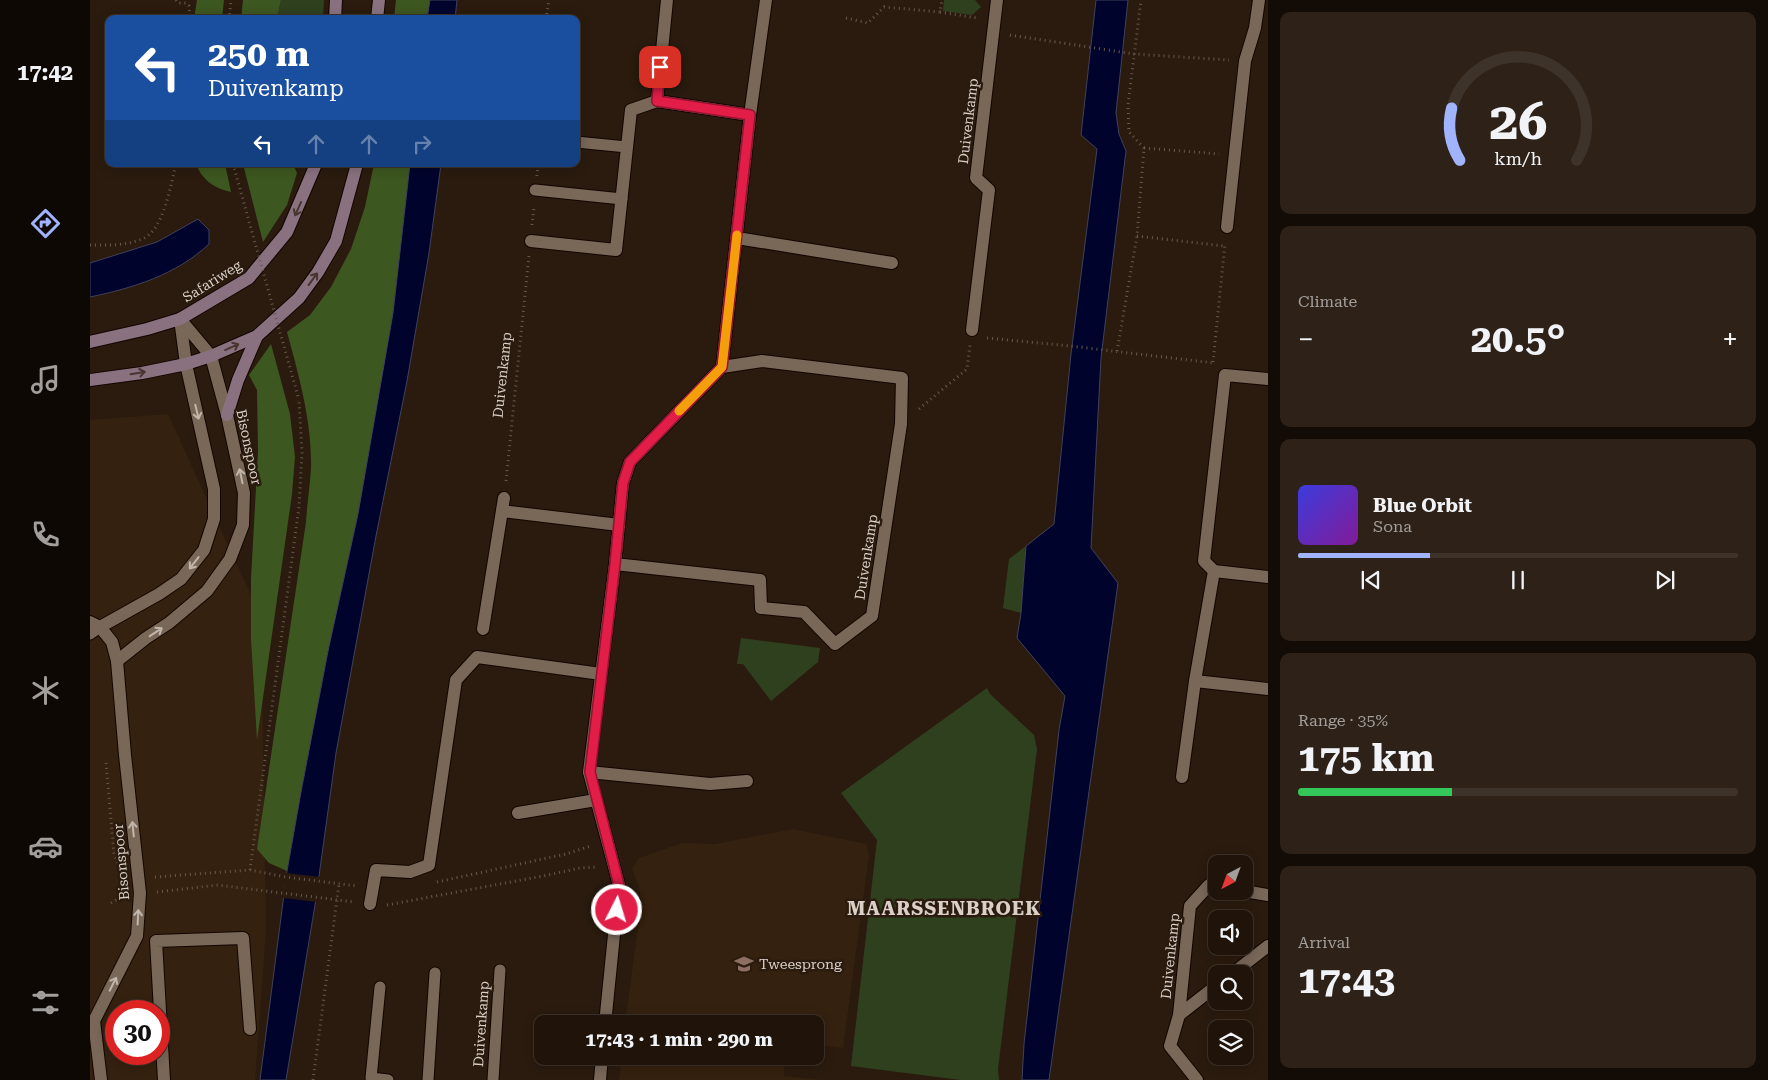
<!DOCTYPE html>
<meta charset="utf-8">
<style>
:root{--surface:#20140a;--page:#2d2118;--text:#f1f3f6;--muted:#a29e9c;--line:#3d332b;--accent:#a1b3fd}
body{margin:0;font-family:"Roboto Serif",serif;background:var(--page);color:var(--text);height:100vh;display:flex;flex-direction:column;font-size:19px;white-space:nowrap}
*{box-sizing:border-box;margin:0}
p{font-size:16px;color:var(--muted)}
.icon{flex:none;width:28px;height:28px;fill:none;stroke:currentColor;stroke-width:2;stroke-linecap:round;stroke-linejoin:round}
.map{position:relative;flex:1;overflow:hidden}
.panel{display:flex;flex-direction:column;gap:12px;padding:12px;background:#120b06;width:500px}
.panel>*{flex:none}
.hud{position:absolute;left:15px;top:15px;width:475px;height:152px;border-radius:10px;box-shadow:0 2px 12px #0003,0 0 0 1px var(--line);background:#1a4fa0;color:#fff;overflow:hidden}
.needle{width:32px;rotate:221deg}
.tools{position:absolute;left:1118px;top:855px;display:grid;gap:10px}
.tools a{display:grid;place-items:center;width:45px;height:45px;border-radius:10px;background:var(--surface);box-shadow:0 2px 12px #0003,0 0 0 1px var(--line);font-size:25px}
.speed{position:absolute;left:15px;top:1000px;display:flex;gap:10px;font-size:25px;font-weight:700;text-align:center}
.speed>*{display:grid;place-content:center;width:65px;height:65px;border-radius:50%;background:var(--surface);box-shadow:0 2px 12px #0003,0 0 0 1px var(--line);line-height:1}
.speed .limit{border:8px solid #d22;background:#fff;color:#111}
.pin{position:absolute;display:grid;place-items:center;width:42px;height:42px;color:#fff;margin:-21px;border-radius:10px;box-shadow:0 2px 8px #0006}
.me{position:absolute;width:55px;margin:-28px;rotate:5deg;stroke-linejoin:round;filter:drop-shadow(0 0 4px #0008)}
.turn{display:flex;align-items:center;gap:18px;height:105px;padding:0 20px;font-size:22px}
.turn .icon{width:65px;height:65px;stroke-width:2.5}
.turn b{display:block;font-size:35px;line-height:42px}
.lanes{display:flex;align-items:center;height:48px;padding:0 20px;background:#0003;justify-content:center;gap:25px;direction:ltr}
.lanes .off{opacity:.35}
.big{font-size:38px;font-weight:700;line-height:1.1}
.panel .card{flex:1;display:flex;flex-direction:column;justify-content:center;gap:8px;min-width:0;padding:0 18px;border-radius:10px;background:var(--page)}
.panel .dial{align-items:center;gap:0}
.dial svg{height:130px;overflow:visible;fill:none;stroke:var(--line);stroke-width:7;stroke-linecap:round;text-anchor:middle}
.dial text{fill:var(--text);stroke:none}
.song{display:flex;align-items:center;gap:15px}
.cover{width:60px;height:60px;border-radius:8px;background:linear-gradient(135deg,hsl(240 70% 55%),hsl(290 70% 35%))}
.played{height:5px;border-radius:2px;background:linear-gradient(90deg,var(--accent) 30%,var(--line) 30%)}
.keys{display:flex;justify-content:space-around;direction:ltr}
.heat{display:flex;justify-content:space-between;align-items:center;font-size:28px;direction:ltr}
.charge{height:8px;border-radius:4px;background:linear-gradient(90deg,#34c759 35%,var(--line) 0)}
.trip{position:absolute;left:444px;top:1015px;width:290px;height:50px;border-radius:10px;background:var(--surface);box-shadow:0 2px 12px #0003,0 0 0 1px var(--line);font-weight:700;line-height:50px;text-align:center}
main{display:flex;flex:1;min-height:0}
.dock{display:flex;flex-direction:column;width:90px;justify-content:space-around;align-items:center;background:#0d0804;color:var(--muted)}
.dock .icon{width:35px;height:35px}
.dock .current{color:var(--accent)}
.dock b{font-size:22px;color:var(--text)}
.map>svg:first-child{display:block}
.built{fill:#35210f;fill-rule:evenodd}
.green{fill:#2f401f}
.forest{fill:#3d5720}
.water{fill:#00042c;stroke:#41415a}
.pier{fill:#2a1b0e}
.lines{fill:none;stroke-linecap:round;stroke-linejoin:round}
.lane-casing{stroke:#120500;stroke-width:13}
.street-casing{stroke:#120500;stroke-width:14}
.secondary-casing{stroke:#120500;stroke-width:14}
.path{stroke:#66594d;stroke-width:3;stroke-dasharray:1 4;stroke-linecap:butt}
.lane{stroke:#796758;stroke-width:11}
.street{stroke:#796758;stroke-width:12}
.secondary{stroke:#8a7180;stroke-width:12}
.path-bridge{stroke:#66594d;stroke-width:3;stroke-dasharray:1 4;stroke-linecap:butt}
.oneway{stroke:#473530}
.oneway2{stroke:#c2b6ab}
.route-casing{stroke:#92132f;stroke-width:12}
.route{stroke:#e11d48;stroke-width:9}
.slow{stroke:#f59e0b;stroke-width:9}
.labels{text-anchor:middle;stroke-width:5;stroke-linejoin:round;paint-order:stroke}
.street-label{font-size:14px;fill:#dad0c7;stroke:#2a1b0e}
.poi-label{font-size:14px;fill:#dad0c7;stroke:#2a1b0e;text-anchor:start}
.district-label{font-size:19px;font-weight:bold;letter-spacing:1px;fill:#dad0c7;stroke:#2a1b0e}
</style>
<main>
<nav class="dock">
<b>17:42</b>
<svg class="icon current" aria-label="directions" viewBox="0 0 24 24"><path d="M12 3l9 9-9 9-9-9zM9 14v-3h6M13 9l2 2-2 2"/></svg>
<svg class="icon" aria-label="music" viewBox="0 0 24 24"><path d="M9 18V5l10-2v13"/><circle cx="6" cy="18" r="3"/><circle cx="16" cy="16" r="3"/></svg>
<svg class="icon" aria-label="phone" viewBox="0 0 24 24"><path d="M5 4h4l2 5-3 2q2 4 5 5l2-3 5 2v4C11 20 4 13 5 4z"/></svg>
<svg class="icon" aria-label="climate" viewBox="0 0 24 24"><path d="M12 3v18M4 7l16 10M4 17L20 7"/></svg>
<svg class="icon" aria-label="car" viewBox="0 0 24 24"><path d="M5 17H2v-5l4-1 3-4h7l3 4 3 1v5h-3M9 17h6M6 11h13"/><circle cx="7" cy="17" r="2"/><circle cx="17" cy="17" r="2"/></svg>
<svg class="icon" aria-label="filters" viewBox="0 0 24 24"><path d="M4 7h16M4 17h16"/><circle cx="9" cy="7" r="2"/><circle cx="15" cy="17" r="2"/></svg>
</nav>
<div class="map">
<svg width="1178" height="1080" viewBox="0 0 1178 1080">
<rect width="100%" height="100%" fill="#2a1b0e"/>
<!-- built -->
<g class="built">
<path d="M78,414L171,617L176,930L165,1080H0V420ZM26,1011H69V1054H26Z"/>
<polygon points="703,829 776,844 779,855 753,1048 725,1045 725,1024 535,1024 551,905 549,887 542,868 549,858 592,843 625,844"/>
<polygon points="532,1056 695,1056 694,1076 730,1080 529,1080"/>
</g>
<!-- green -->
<g class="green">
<polygon points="191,0 234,0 233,19 187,19"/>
<polygon points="854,0 885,0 891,7 882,15 853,11"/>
<polygon points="936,546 931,613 913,608 919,559"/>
<polygon points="651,638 730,648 728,662 681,701 653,664 647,664"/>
<polygon points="897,688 900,694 944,735 947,749 908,1069 909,1080 871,1080 761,1066 787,840 751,793"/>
</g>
<!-- forest -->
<g class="forest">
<polygon points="107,0 134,0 132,19 104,19"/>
<polygon points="153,0 191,0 187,19 151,19"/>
<polygon points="306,0 340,0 337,19 304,19"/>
<path d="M106,164H135L141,192C125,189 112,180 106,164Z"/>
<polygon points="153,164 203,164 207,173 197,205 173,242"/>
<path d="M284,164H320L303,313L288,405L268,514L238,651L211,792L197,871L179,863L167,849L216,522C217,504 220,486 221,468C222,422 209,376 197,332L220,315L241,287L261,249L275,207Z"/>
<polygon points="181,344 200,414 205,457 202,494 167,740 161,639 161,579 168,451 167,390 159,375"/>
</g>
<!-- water -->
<g class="water">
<polygon points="340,0 367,0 365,19 337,19"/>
<polygon points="1006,0 1038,0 1026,113 1029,134 1036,151 1011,358 1001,548 1028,583 959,1080 932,1080 934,1044 969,730 975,696 927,638 931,613 936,546 964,524 981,354 1007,149 991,135"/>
<polygon points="320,164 351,164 339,253 317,381 286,536 246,753 225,905 196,1080 170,1080 197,871 211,792 238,651 268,514 303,313"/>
<path d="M108,219L119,230V244C86,275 43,288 0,297V263L67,242Z"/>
</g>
<!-- pier -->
<polygon class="pier" points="196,873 230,877 227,902 193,898"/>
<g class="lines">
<!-- lane casing -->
<g class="lane-casing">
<g id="lane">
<polyline points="486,142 537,147"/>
<polyline points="445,190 532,199"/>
<polyline points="0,634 10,627"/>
<polyline points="290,987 281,1078 298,1080"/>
<polyline points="338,1080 345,973"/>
<polyline points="403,1080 410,970"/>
</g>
</g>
<!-- street casing -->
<g class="street-casing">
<g id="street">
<polyline points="567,101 577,0"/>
<polyline points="1137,227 1155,61 1165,28 1169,0"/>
<polyline points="647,238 802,263"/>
<polyline points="441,241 526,250 541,110 567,101 660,115"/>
<polyline points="882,330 899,190 886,178 907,0"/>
<polyline points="412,511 529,525"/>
<polyline points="525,564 670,580 671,608 714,612 745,644 782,616 811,424 812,378 672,361 632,367"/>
<polyline points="1124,571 1178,577"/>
<polyline points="0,622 10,627 22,642 27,661 35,755 50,893 47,936 4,1021 11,1080"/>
<polyline points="10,627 69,594 91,579 114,550 124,519 124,489 96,364 90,319"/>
<polyline points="393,629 414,498"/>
<polyline points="27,661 56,638 79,623 117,591 140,559 153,525 154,493 137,415 121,356 90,319"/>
<polyline points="1105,681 1178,689"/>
<polyline points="499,772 620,784 657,781"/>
<polyline points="1092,777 1105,681 1124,571 1114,561 1135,375 1178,379"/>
<polyline points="428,813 506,800"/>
<polyline points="1154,891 1178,895"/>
<polyline points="280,904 286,870 320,872 339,865 366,680 387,657 511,674"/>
<polyline points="1142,974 1178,946"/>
<polyline points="1089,1015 1126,986"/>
<polyline points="515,1024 529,885 499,772 525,564 533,483 540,462 632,367 660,115 676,0"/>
<polyline points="74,1080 66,941 153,938 160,1029"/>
<polyline points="510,1080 512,1056"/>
<polyline points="1107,1080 1080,1046 1089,1015 1100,906 1119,885 1126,886"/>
</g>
</g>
<!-- secondary casing -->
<g class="secondary-casing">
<g id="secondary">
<polyline points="245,19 246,0"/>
<polyline points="287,19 289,0"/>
<polyline points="0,342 57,329 90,319 159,278 197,232 226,164"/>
<polyline points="0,380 52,373 96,364 121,356 167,336 209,298 228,272 246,241 267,164"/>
<polyline points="137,415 148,380 167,336"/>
</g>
</g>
<!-- path -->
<g class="path">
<polyline points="86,0 88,3 96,3 99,6 100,19"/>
<polyline points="850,12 887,18"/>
<polyline points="756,18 778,23 794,7 850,12 852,0"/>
<polyline points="139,19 141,0"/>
<polyline points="456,19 459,0"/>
<polyline points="920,35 1044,54 1139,60"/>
<polyline points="1054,148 1129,154"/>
<polyline points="447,176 448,164"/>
<polyline points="442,225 444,207"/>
<polyline points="1047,236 1134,246"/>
<path d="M0,245C18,245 38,246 54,238C74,229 81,183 86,164"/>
<polyline points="897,338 980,346 1124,363"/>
<polyline points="1027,351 1047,236 1054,148 1039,132 1038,105 1051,0"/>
<polyline points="1123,362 1135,244"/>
<polyline points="829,409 877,369 880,345"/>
<polyline points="416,481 439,256"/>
<polyline points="16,763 24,854 28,863"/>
<polyline points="160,870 209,507 212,453 209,400"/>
<polyline points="65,877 160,870 196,877 267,886"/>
<polyline points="347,882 476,854 501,846"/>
<polyline points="67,892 128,885 264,902"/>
<polyline points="21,903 33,896"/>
<polyline points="297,905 453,876 490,868 508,867"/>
<polyline points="223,1080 249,884"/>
</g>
<!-- lane -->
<use href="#lane" class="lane"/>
<!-- street -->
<use href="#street" class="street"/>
<!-- secondary -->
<use href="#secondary" class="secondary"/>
<!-- path-bridge -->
<polyline class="path-bridge" points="143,164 209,400"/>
</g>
<!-- one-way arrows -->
<defs><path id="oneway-shaft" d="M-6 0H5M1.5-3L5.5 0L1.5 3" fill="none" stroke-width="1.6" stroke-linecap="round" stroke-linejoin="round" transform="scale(1.25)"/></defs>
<g class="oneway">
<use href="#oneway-shaft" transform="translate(208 209) rotate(114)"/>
<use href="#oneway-shaft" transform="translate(223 279) rotate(-54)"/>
<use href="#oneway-shaft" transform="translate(142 347) rotate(-24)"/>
<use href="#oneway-shaft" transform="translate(48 373) rotate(-9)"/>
</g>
<g class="oneway2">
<use href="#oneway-shaft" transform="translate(107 412) rotate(77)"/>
<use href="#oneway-shaft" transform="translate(151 476) rotate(-102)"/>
<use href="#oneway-shaft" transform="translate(104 563) rotate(128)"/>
<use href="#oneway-shaft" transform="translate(66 632) rotate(-33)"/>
<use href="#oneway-shaft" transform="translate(43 829) rotate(-96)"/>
<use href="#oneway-shaft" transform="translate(48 917) rotate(-87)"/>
<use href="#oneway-shaft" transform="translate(23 984) rotate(-63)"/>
</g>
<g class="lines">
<!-- route casing -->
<g class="route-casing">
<polyline id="route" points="527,910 529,885 500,772 525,564 533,483 540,462 632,367 660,115 567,101 570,67"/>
</g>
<!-- route -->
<use href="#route" class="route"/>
<!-- slow -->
<polyline class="slow" points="589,411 632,367 647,235"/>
</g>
<!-- icons -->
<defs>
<g id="school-bare" transform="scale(1.5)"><path d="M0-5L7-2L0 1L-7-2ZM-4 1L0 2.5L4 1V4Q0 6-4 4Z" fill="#8d6e63" stroke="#2a1b0e" stroke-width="2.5" paint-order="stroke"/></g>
</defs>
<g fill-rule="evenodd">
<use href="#school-bare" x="654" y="964"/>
</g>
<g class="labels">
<!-- street labels -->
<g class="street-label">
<text transform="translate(878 121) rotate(-83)" y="5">Duivenkamp</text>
<text transform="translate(122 281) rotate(-32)" y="5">Safariweg</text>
<text transform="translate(412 375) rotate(-84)" y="5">Duivenkamp</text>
<text transform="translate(159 447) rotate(78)" y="5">Bisonspoor</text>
<text transform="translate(776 557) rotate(-81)" y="5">Duivenkamp</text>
<text transform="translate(31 862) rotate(-95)" y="5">Bisonspoor</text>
<text transform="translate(1080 956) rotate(-84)" y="5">Duivenkamp</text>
<text transform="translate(391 1024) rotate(-86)" y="5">Duivenkamp</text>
</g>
<!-- poi labels -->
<g class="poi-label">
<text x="669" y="969">Tweesprong</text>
</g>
<!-- district labels -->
<g class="district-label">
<text x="854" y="915">MAARSSENBROEK</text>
</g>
</g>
</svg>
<div class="tools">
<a><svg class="needle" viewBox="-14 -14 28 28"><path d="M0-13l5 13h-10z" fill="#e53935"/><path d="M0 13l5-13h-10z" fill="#a29e9c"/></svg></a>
<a><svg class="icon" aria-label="sound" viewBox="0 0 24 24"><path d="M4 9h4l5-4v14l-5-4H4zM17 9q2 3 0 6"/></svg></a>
<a><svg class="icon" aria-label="search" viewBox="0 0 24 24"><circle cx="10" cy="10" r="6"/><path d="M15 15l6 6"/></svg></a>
<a><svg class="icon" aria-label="layers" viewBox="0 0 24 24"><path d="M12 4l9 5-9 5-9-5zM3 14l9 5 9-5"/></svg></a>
</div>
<div class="speed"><div class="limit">30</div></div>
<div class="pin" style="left:570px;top:67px;background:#d93025"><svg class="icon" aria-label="arrive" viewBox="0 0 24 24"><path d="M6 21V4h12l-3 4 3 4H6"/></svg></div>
<svg class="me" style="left:527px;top:910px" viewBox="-20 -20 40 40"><circle r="17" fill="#e11d48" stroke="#fff" stroke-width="3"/><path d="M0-11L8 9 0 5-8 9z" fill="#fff"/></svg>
<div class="trip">17:43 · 1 min · 290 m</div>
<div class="hud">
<div class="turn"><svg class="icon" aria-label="left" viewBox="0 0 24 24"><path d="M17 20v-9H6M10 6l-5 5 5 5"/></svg><div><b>250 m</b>Duivenkamp</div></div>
<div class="lanes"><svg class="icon" aria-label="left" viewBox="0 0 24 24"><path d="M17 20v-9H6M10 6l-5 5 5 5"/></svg><svg class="icon off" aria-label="ahead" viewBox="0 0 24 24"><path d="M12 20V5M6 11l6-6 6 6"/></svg><svg class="icon off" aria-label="ahead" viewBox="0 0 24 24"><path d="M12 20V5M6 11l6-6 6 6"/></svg><svg class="icon off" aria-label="right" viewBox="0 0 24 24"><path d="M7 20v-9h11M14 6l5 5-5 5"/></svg></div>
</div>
</div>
<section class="panel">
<div class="card dial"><svg viewBox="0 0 100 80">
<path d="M14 69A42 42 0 1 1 86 69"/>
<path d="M14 69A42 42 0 0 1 9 37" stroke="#a1b3fd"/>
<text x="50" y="56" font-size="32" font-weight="700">26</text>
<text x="50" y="72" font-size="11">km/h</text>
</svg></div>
<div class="card"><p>Climate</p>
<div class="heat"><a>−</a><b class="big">20.5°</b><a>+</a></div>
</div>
<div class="card">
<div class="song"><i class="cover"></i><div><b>Blue Orbit</b><p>Sona</p></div></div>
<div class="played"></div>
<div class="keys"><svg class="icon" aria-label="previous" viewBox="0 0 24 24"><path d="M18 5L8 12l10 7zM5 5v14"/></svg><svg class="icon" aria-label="pause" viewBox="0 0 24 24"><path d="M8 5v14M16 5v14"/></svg><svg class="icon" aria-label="next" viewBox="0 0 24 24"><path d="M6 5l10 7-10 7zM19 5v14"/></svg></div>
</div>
<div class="card"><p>Range · 35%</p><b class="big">175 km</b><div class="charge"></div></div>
<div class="card"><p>Arrival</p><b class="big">17:43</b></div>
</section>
</main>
